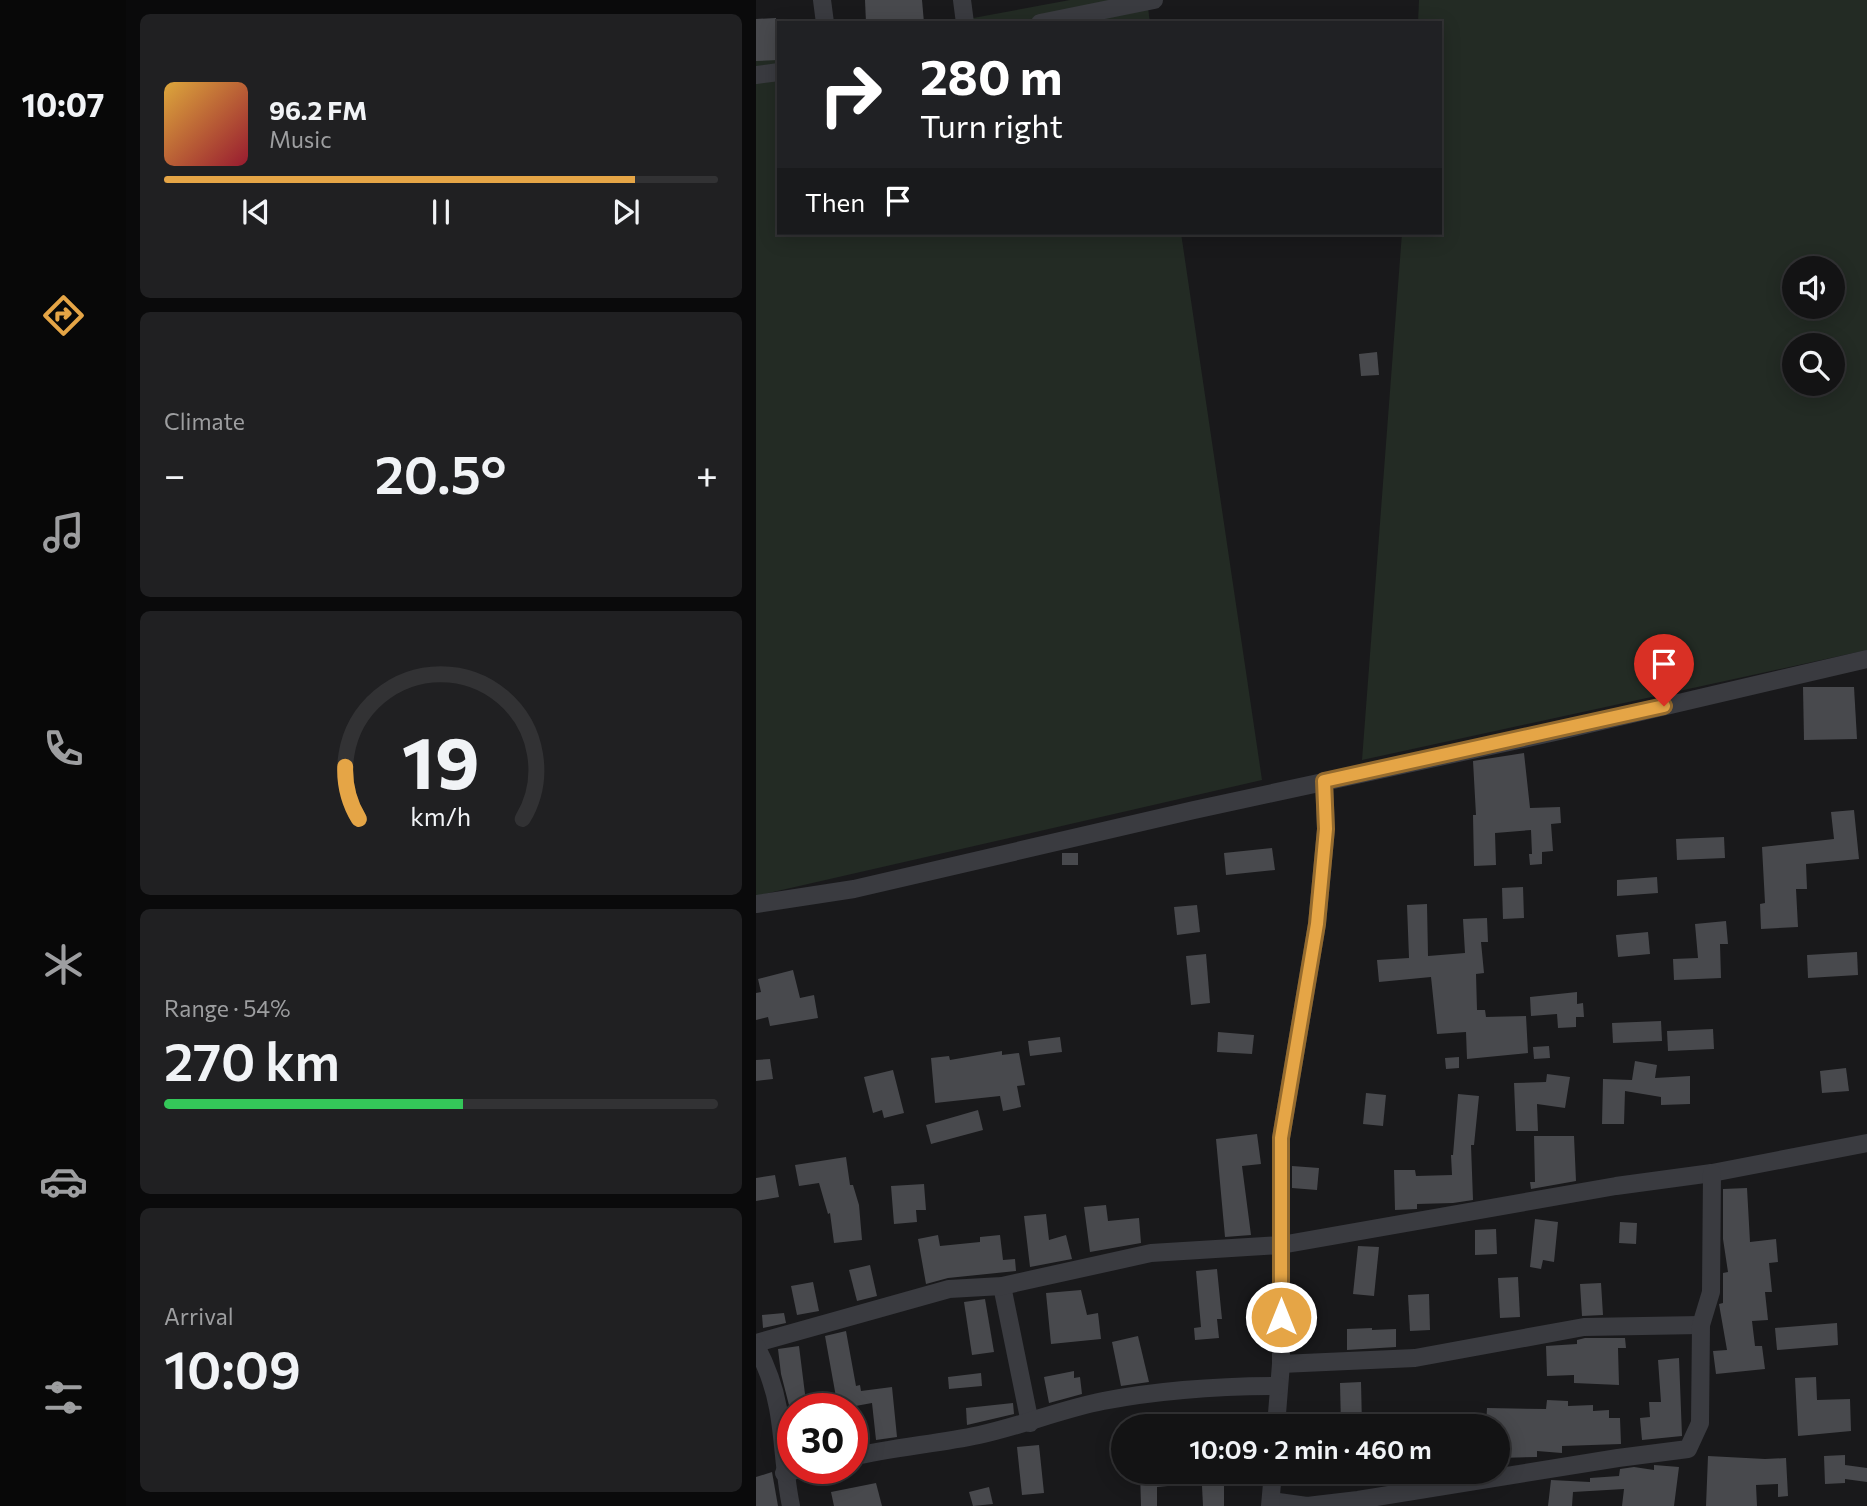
<!DOCTYPE html>
<meta charset="utf-8">
<style>
:root{--surface:#131314;--page:#202022;--text:#f1f3f6;--muted:#9d9ea0;--line:#323234;--accent:#e5a546}
body{margin:0;font-family:Commissioner,sans-serif;background:var(--page);color:var(--text);height:100vh;display:flex;flex-direction:column;font-size:26px;white-space:nowrap}
*{box-sizing:border-box;margin:0}
p{font-size:23px;color:var(--muted)}
.icon{flex:none;width:38px;height:38px;fill:none;stroke:currentColor;stroke-width:2;stroke-linecap:round;stroke-linejoin:round}
.map{position:relative;flex:1;overflow:hidden}
.side{display:flex;flex-direction:column;gap:14px;padding:14px;background:#0a0a0b;width:630px}
.side>*{flex:none}
.top-card{position:absolute;left:21px;top:21px;width:665px;height:214px;border-radius:0px;box-shadow:0 4px 18px #0003,0 0 0 2px var(--line);background:#202124;color:#fff;overflow:hidden}
.controls{position:absolute;left:1026px;top:256px;display:grid;gap:14px}
.controls a{display:grid;place-items:center;width:63px;height:63px;border-radius:50%;background:var(--surface);box-shadow:0 4px 18px #0003,0 0 0 2px var(--line);font-size:35px}
.speed{position:absolute;left:21px;top:1393px;display:flex;gap:14px;font-size:35px;font-weight:700;text-align:center}
.speed>*{display:grid;place-content:center;width:91px;height:91px;border-radius:50%;background:var(--surface);box-shadow:0 4px 18px #0003,0 0 0 2px var(--line);line-height:1}
.speed .limit{border:10px solid #d22;background:#fff;color:#111}
.pin{position:absolute;display:grid;place-items:center;width:60px;height:60px;color:#fff;margin:-72px -30px;border-radius:50% 50% 50% 0;rotate:-45deg;box-shadow:0 0 7px #0007}
.pin .icon{rotate:45deg}
.me{position:absolute;width:77px;margin:-38px;rotate:0deg;stroke-linejoin:round;filter:drop-shadow(0 0 5px #0008)}
.turn{display:flex;align-items:center;gap:24px;height:147px;padding:0 28px;font-size:32px}
.turn .icon{width:91px;height:91px;stroke-width:2.5}
.turn b{display:block;font-size:49px;line-height:60px}
.then{display:flex;align-items:center;height:66px;padding:0 28px;background:#0003;gap:14px;font-size:26px}
.big{font-size:52px;font-weight:600;line-height:1.1}
.side .tile{flex:1;display:flex;flex-direction:column;justify-content:center;gap:10px;min-width:0;padding:0 24px;border-radius:10px;background:var(--page)}
.side .dial{align-items:center;gap:0}
.dial svg{height:182px;overflow:visible;fill:none;stroke:var(--line);stroke-width:7;stroke-linecap:round;text-anchor:middle}
.dial text{fill:var(--text);stroke:none}
.song{display:flex;align-items:center;gap:21px}
.cover{width:84px;height:84px;border-radius:10px;background:linear-gradient(135deg,hsl(40 70% 55%),hsl(350 70% 35%))}
.played{height:7px;border-radius:4px;background:linear-gradient(90deg,var(--accent) 85%,var(--line) 85%)}
.keys{display:flex;justify-content:space-around;direction:ltr}
.heat{display:flex;justify-content:space-between;align-items:center;font-size:38px;direction:ltr}
.charge{height:10px;border-radius:5px;background:linear-gradient(90deg,#34c759 54%,var(--line) 0)}
.trip{position:absolute;left:355px;top:1414px;width:399px;height:70px;border-radius:35px;background:var(--surface);box-shadow:0 4px 18px #0003,0 0 0 2px var(--line);font-weight:600;line-height:70px;text-align:center}
main{display:flex;flex:1;min-height:0}
.dock{display:flex;flex-direction:column;width:126px;justify-content:space-around;align-items:center;background:#080808;color:var(--muted)}
.dock .icon{width:49px;height:49px}
.dock .on{color:var(--accent)}
.dock b{font-size:32px;color:var(--text)}
.map>svg:first-child{display:block}
.green{fill:#232b24;fill-rule:evenodd}
.building{fill:#48494d}
.lines{fill:none;stroke-linecap:round;stroke-linejoin:round}
.minor{stroke:#3a3b40;stroke-width:18}
.route-casing{stroke:#956b2e;stroke-width:18}
.route{stroke:#e5a546;stroke-width:12}
</style>
<main>
<nav class="dock">
<b>10:07</b>
<svg class="icon on" aria-label="directions" viewBox="0 0 24 24"><path d="M12 3l9 9-9 9-9-9zM9 14v-3h6M13 9l2 2-2 2"/></svg>
<svg class="icon" aria-label="music" viewBox="0 0 24 24"><path d="M9 18V5l10-2v13"/><circle cx="6" cy="18" r="3"/><circle cx="16" cy="16" r="3"/></svg>
<svg class="icon" aria-label="phone" viewBox="0 0 24 24"><path d="M5 4h4l2 5-3 2q2 4 5 5l2-3 5 2v4C11 20 4 13 5 4z"/></svg>
<svg class="icon" aria-label="climate" viewBox="0 0 24 24"><path d="M12 3v18M4 7l16 10M4 17L20 7"/></svg>
<svg class="icon" aria-label="car" viewBox="0 0 24 24"><path d="M5 17H2v-5l4-1 3-4h7l3 4 3 1v5h-3M9 17h6M6 11h13"/><circle cx="7" cy="17" r="2"/><circle cx="17" cy="17" r="2"/></svg>
<svg class="icon" aria-label="filters" viewBox="0 0 24 24"><path d="M4 7h16M4 17h16"/><circle cx="9" cy="7" r="2"/><circle cx="15" cy="17" r="2"/></svg>
</nav>
<section class="side">
<div class="tile">
<div class="song"><i class="cover"></i><div><b>96.2 FM</b><p>Music</p></div></div>
<div class="played"></div>
<div class="keys"><svg class="icon" aria-label="previous" viewBox="0 0 24 24"><path d="M18 5L8 12l10 7zM5 5v14"/></svg><svg class="icon" aria-label="pause" viewBox="0 0 24 24"><path d="M8 5v14M16 5v14"/></svg><svg class="icon" aria-label="next" viewBox="0 0 24 24"><path d="M6 5l10 7-10 7zM19 5v14"/></svg></div>
</div>
<div class="tile"><p>Climate</p>
<div class="heat"><a>−</a><b class="big">20.5°</b><a>+</a></div>
</div>
<div class="tile dial"><svg viewBox="0 0 100 80">
<path d="M14 69A42 42 0 1 1 86 69"/>
<path d="M14 69A42 42 0 0 1 8 46" stroke="#e5a546"/>
<text x="50" y="56" font-size="32" font-weight="700">19</text>
<text x="50" y="72" font-size="11">km/h</text>
</svg></div>
<div class="tile"><p>Range · 54%</p><b class="big">270 km</b><div class="charge"></div></div>
<div class="tile"><p>Arrival</p><b class="big">10:09</b></div>
</section>
<div class="map">
<svg width="1111" height="1506" viewBox="0 0 1111 1506">
<rect width="100%" height="100%" fill="#19191b"/>
<!-- green -->
<g class="green">
<polygon points="314,0 391,0 394,23 190,23"/>
<path d="M663,0H1111V650L606,760L646,233H684V23H662ZM1038,268H1076V306H1038ZM1038,345H1076V383H1038Z"/>
<polygon points="23,54 23,233 425,233 506,780 0,896 0,58"/>
</g>
<!-- building -->
<g class="building">
<polygon points="109,0 166,0 168,23 110,23"/>
<polygon points="20,18 22,60 0,61 0,19"/>
<polygon points="621,352 623,375 605,376 603,354"/>
<polygon points="1047,687 1098,687 1101,739 1048,740"/>
<polygon points="768,753 774,808 804,807 805,823 795,824 797,851 786,852 786,864 774,865 773,854 776,854 775,830 739,833 740,865 718,866 717,815 720,815 717,761"/>
<polygon points="1098,810 1103,859 1050,864 1051,889 1040,889 1042,927 1005,929 1004,904 1009,903 1006,847 1078,839 1075,812"/>
<polygon points="968,837 969,858 921,860 920,839"/>
<polygon points="516,848 519,870 470,875 468,853"/>
<rect x="306" y="853" width="16" height="12"/>
<polygon points="901,877 902,893 861,896 861,880"/>
<polygon points="767,887 768,918 747,919 746,888"/>
<polygon points="671,904 672,956 709,953 707,919 731,918 732,942 725,942 728,973 720,974 721,1010 729,1010 730,1017 770,1016 772,1053 711,1059 710,1032 681,1034 675,977 623,982 621,960 653,958 651,905"/>
<polygon points="441,905 444,932 421,935 418,907"/>
<polygon points="970,921 972,944 964,944 965,978 918,980 917,959 942,958 939,924"/>
<polygon points="892,932 894,954 862,957 860,935"/>
<polygon points="1101,952 1102,975 1052,978 1051,955"/>
<polygon points="450,954 454,1003 435,1005 430,956"/>
<polygon points="37,970 44,998 58,995 62,1018 14,1026 12,1017 0,1020 0,993 5,992 2,979"/>
<polygon points="821,992 821,1004 827,1003 828,1017 820,1017 820,1027 802,1028 801,1014 775,1016 774,997"/>
<polygon points="905,1021 906,1041 857,1043 856,1023"/>
<polygon points="957,1029 958,1049 912,1051 911,1031"/>
<polygon points="462,1032 498,1035 496,1054 461,1052"/>
<polygon points="304,1037 306,1052 274,1056 272,1041"/>
<polygon points="793,1046 794,1058 778,1059 777,1047"/>
<polygon points="246,1051 246,1055 263,1053 269,1085 261,1086 265,1107 247,1111 244,1096 179,1103 175,1058 193,1056 194,1060"/>
<polygon points="703,1057 703,1068 690,1069 689,1058"/>
<polygon points="14,1059 17,1079 0,1081 0,1060"/>
<polygon points="879,1061 901,1065 899,1078 934,1076 934,1104 905,1105 905,1097 869,1091 868,1124 846,1124 847,1079 876,1080"/>
<polygon points="1090,1068 1093,1091 1066,1093 1064,1071"/>
<polygon points="137,1070 148,1113 128,1118 126,1110 117,1113 108,1077"/>
<polygon points="791,1074 814,1077 809,1108 781,1104 782,1131 760,1131 758,1083 790,1082"/>
<polygon points="610,1093 630,1095 627,1126 607,1124"/>
<polygon points="702,1094 723,1096 718,1145 715,1145 717,1200 697,1203 661,1204 661,1209 639,1210 638,1170 659,1170 660,1176 696,1175 695,1155 697,1155"/>
<polygon points="222,1110 227,1130 175,1144 170,1125"/>
<polygon points="501,1134 505,1164 486,1166 495,1235 469,1237 460,1139"/>
<polygon points="778,1136 818,1136 820,1181 775,1189 774,1182 779,1182"/>
<polygon points="90,1157 94,1185 97,1185 103,1205 106,1240 78,1243 74,1213 72,1214 63,1183 43,1186 39,1165"/>
<polygon points="536,1166 563,1168 561,1190 536,1188"/>
<polygon points="19,1175 23,1197 0,1201 0,1178"/>
<polygon points="168,1184 170,1210 160,1210 161,1222 138,1224 135,1186"/>
<polygon points="991,1188 994,1242 1020,1239 1022,1262 1013,1263 1016,1292 1009,1292 1012,1320 996,1321 999,1346 1006,1346 1009,1369 960,1374 957,1351 971,1350 963,1304 967,1303 967,1273 972,1272 967,1239 967,1189"/>
<polygon points="350,1205 352,1221 383,1218 385,1243 334,1252 328,1207"/>
<polygon points="290,1214 293,1240 310,1235 316,1259 274,1267 268,1216"/>
<polygon points="779,1219 802,1222 798,1262 787,1260 785,1269 774,1267"/>
<polygon points="864,1222 881,1223 880,1244 863,1243"/>
<polygon points="740,1229 741,1254 719,1255 719,1230"/>
<polygon points="182,1235 184,1246 224,1242 224,1237 244,1235 247,1260 259,1259 260,1271 192,1278 170,1284 162,1239"/>
<polygon points="602,1246 623,1247 618,1296 597,1294"/>
<polygon points="114,1265 121,1296 101,1301 93,1270"/>
<polygon points="461,1269 466,1319 461,1319 463,1338 439,1340 438,1328 445,1327 440,1271"/>
<polygon points="762,1277 764,1317 744,1318 742,1278"/>
<polygon points="57,1282 63,1311 41,1315 35,1286"/>
<polygon points="845,1283 847,1315 826,1316 824,1284"/>
<polygon points="325,1290 331,1315 342,1313 345,1339 295,1344 290,1293"/>
<polygon points="673,1294 674,1330 654,1331 652,1295"/>
<polygon points="229,1299 238,1352 216,1355 208,1302"/>
<polygon points="28,1313 30,1323 7,1328 6,1315"/>
<polygon points="1081,1323 1082,1345 1021,1350 1019,1328"/>
<polygon points="616,1328 616,1330 640,1329 640,1347 591,1350 591,1329"/>
<polygon points="90,1331 100,1386 104,1385 105,1391 136,1387 141,1437 120,1440 116,1403 83,1409 34,1409 25,1374 22,1349 43,1346 50,1402 80,1397 69,1336"/>
<polygon points="382,1336 393,1382 365,1386 356,1342"/>
<polygon points="829,1338 869,1338 870,1348 862,1348 863,1385 818,1383 818,1375 791,1376 790,1346 821,1344 821,1340"/>
<polygon points="923,1358 926,1436 886,1440 884,1418 894,1417 893,1402 905,1402 902,1360"/>
<polygon points="318,1371 318,1378 324,1377 326,1394 293,1403 288,1377"/>
<polygon points="225,1373 226,1386 193,1389 192,1377"/>
<polygon points="1060,1377 1061,1400 1094,1399 1095,1431 1042,1436 1039,1378"/>
<polygon points="605,1382 606,1426 585,1426 584,1383"/>
<polygon points="791,1400 812,1401 812,1406 837,1405 837,1411 853,1410 853,1418 864,1418 865,1444 806,1446 806,1453 781,1451 781,1457 742,1458 742,1426 730,1426 731,1408 790,1409"/>
<polygon points="257,1403 258,1414 211,1425 210,1408"/>
<polygon points="283,1445 288,1493 266,1495 261,1447"/>
<polygon points="1089,1455 1089,1465 1111,1468 1111,1482 1089,1479 1089,1483 1069,1484 1068,1456"/>
<polygon points="952,1456 1009,1459 1030,1458 1032,1496 1022,1497 1022,1484 1000,1485 1001,1506 950,1506"/>
<polygon points="898,1465 923,1467 918,1506 866,1506 868,1489 817,1492 816,1506 792,1506 795,1480 834,1482 834,1478 863,1476 864,1469 878,1467 898,1470"/>
<polygon points="16,1472 22,1506 0,1506 0,1477"/>
<polygon points="384,1472 443,1472 445,1483 401,1487 401,1506 385,1506"/>
<polygon points="584,1472 605,1472 606,1485 584,1485"/>
<polygon points="120,1483 126,1506 78,1506 75,1492"/>
<polygon points="468,1485 468,1506 447,1506 446,1486"/>
<polygon points="233,1487 237,1504 217,1506 213,1492"/>
</g>
<g class="lines">
<!-- minor -->
<g class="minor">
<polyline points="66,0 69,23"/>
<polyline points="206,0 209,23"/>
<polyline points="284,23 398,0"/>
<polyline points="0,75 23,72"/>
<polyline points="0,904 98,889 438,810 799,732 1111,659"/>
<polyline points="246,1286 274,1423"/>
<polyline points="0,1343 193,1289 246,1286 395,1253 525,1245 860,1186 956,1173 1111,1143"/>
<path d="M0,1346C10,1365 18,1386 22,1408C28,1440 28,1473 35,1506"/>
<polyline points="525,1364 659,1358 828,1327 945,1325"/>
<polyline points="520,1426 525,1364 525,1138 561,924 570,829 568,781"/>
<path d="M96,1457C138,1447 181,1444 223,1435C265,1426 306,1409 347,1401C405,1390 465,1386 523,1386"/>
<polyline points="28,1473 48,1468"/>
<polyline points="515,1501 551,1506 602,1500 862,1458 932,1449 944,1423 945,1325 955,1292 956,1173"/>
<polyline points="514,1506 517,1472"/>
</g>
</g>
<g class="lines">
<!-- route casing -->
<g class="route-casing">
<polyline id="route" points="525,1317 525,1138 561,924 570,829 568,781 908,706"/>
</g>
<!-- route -->
<use href="#route" class="route"/>
</g>
</svg>
<div class="controls">
<a><svg class="icon" aria-label="sound" viewBox="0 0 24 24"><path d="M4 9h4l5-4v14l-5-4H4zM17 9q2 3 0 6"/></svg></a>
<a><svg class="icon" aria-label="search" viewBox="0 0 24 24"><circle cx="10" cy="10" r="6"/><path d="M15 15l6 6"/></svg></a>
</div>
<div class="speed"><div class="limit">30</div></div>
<div class="pin" style="left:908px;top:706px;background:#d93025"><svg class="icon" aria-label="arrive" viewBox="0 0 24 24"><path d="M6 21V4h12l-3 4 3 4H6"/></svg></div>
<svg class="me" style="left:525px;top:1317px" viewBox="-20 -20 40 40"><circle r="17" fill="#e5a546" stroke="#fff" stroke-width="3"/><path d="M0-11L8 9 0 5-8 9z" fill="#fff"/></svg>
<div class="trip">10:09 · 2 min · 460 m</div>
<div class="top-card">
<div class="turn"><svg class="icon" aria-label="right" viewBox="0 0 24 24"><path d="M7 20v-9h11M14 6l5 5-5 5"/></svg><div><b>280 m</b>Turn right</div></div>
<div class="then">Then<svg class="icon" aria-label="arrive" viewBox="0 0 24 24"><path d="M6 21V4h12l-3 4 3 4H6"/></svg></div>
</div>
</div>
</main>
